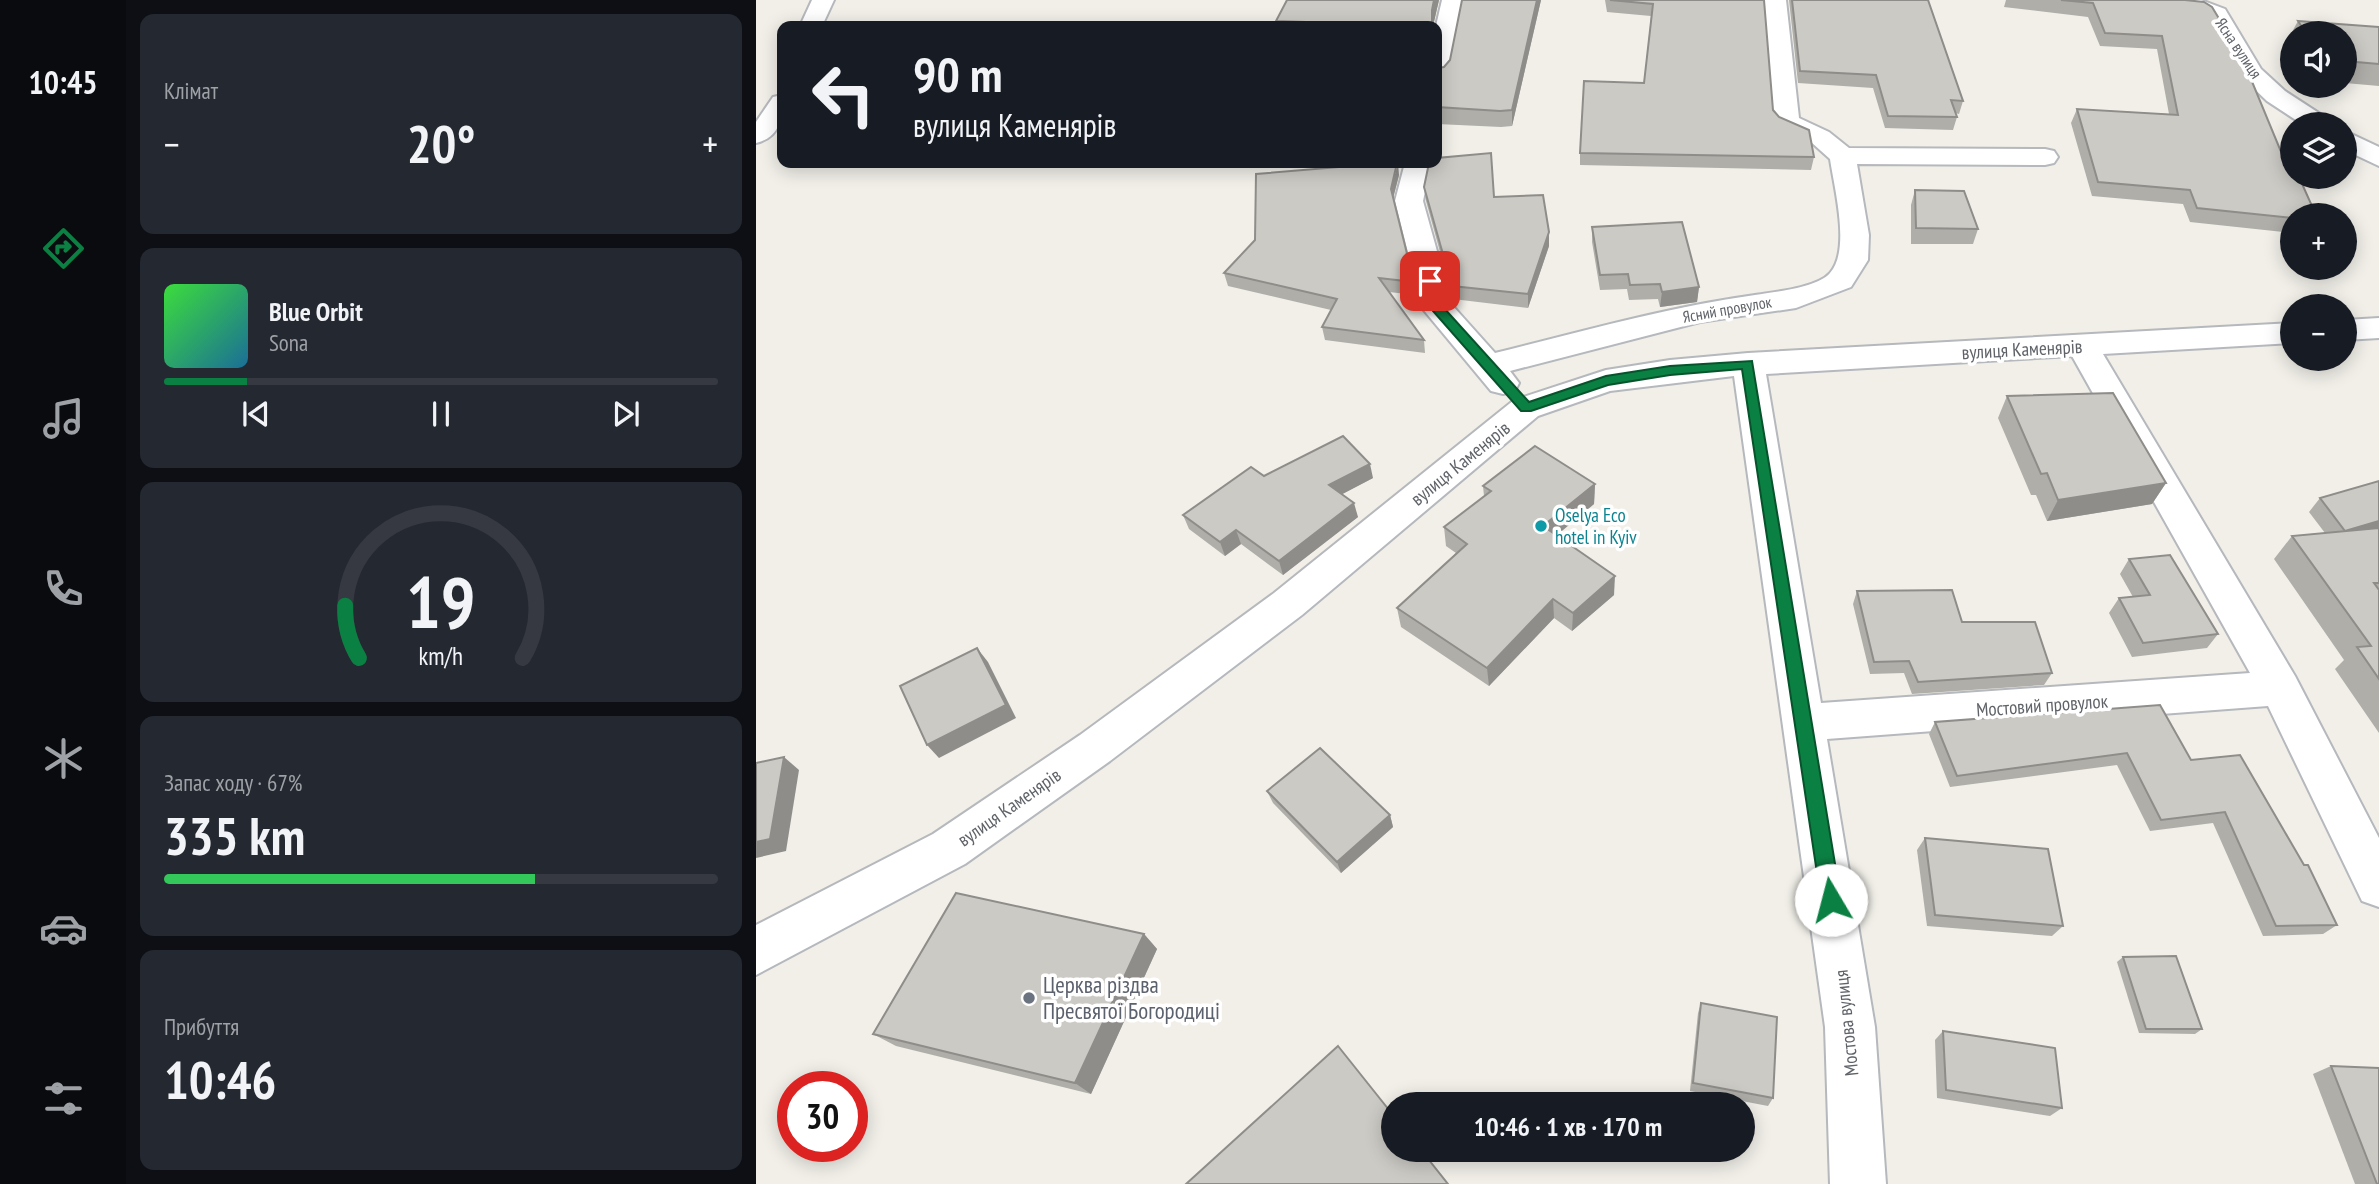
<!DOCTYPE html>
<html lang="uk">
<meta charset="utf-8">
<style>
:root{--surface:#171b24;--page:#242831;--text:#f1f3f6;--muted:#9ea1a6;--line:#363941;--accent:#0b8043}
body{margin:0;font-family:"PT Sans Narrow",sans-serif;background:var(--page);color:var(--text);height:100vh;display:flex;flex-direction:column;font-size:26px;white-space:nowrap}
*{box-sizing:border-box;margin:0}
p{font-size:23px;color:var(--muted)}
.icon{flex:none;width:38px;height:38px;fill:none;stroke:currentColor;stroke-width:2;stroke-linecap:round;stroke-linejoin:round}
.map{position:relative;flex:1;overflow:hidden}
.details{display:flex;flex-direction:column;gap:14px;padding:14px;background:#0d0f14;width:630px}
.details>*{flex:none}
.banner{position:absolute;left:21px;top:21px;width:665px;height:147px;border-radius:14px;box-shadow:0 4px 18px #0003;background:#171b24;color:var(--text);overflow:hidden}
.tools{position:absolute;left:1524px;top:21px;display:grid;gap:14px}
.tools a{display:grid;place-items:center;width:77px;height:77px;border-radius:50%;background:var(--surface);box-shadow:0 4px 18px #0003;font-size:35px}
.speed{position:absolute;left:21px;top:1071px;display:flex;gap:14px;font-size:35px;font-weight:700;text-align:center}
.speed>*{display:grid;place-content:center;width:91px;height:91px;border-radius:50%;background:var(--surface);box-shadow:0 4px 18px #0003;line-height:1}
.speed .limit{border:10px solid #d22;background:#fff;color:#111}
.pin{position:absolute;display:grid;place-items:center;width:60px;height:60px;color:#fff;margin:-30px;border-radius:14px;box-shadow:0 4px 10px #0006}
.me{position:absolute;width:77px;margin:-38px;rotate:352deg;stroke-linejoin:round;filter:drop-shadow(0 0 5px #0008)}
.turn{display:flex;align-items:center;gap:24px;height:147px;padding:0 21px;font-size:32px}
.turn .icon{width:91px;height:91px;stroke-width:2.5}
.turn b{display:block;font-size:49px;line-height:60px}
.big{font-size:52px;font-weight:700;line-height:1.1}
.details .widget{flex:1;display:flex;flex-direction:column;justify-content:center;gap:10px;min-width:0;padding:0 24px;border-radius:14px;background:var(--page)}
.details .dial{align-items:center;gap:0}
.dial svg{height:182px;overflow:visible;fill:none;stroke:var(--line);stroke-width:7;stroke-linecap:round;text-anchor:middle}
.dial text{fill:var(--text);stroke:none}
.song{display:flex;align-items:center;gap:21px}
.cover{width:84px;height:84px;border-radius:10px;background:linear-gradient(135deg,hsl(120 70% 55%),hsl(200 70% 35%))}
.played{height:7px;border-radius:4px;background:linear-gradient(90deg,var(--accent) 15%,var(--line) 15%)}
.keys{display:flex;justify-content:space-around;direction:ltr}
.heat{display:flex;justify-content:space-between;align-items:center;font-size:38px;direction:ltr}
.charge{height:10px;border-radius:5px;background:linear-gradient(90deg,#34c759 67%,var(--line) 0)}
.trip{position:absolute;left:625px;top:1092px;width:374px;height:70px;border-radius:35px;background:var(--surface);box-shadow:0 4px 18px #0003;font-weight:700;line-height:70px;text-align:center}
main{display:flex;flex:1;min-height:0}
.dock{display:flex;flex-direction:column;width:126px;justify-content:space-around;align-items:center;background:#090b0e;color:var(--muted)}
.dock .icon{width:49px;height:49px}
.dock .current{color:var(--accent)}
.dock b{font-size:32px;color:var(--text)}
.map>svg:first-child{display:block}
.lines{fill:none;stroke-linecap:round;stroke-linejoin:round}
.minor-casing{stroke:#b5b8bc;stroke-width:4}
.minor{fill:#fff;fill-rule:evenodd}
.wall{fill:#afaea9}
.shaded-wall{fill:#8f8d8a}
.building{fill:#cccac5;stroke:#8f8d8a;stroke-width:2}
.route{fill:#0b8043;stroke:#07532c;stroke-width:2}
.culture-dot{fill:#0f9aa8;stroke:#fff;stroke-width:2.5}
.worship-dot{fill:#6b7280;stroke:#fff;stroke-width:2.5}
.labels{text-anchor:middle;stroke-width:7;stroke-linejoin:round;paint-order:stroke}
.far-street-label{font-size:16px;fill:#5f6368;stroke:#fff}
.street-label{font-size:19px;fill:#5f6368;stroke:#fff}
.culture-label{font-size:19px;fill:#0d838f;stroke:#fff;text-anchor:start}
.near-worship-label{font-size:23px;fill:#5b616d;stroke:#fff;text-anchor:start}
</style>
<main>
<nav class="dock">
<b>10:45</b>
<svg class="icon current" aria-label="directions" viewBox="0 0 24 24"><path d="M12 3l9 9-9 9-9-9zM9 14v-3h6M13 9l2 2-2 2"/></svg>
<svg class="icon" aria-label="music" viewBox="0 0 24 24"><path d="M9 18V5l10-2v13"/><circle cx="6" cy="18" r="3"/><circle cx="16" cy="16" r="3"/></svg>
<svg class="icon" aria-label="phone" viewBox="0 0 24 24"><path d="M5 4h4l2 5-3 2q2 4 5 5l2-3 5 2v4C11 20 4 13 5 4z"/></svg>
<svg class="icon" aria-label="climate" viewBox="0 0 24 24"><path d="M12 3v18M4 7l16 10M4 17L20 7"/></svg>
<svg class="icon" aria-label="car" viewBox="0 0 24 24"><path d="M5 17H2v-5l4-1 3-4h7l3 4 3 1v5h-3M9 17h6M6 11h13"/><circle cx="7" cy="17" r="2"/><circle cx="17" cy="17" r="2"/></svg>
<svg class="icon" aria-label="filters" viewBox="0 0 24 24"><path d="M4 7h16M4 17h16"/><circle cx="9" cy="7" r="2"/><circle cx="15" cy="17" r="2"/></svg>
</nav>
<section class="details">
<div class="widget"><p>Клімат</p>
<div class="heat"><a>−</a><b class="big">20°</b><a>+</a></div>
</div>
<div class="widget">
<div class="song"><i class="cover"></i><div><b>Blue Orbit</b><p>Sona</p></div></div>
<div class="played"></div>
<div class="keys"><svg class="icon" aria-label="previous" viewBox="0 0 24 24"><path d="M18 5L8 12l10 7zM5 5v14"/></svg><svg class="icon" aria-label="pause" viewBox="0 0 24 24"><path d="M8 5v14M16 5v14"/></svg><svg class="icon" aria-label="next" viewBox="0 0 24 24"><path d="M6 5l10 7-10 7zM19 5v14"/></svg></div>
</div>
<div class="widget dial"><svg viewBox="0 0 100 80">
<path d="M14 69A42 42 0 1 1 86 69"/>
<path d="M14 69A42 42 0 0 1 8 46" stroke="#0b8043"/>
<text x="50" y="56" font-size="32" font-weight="700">19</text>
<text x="50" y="72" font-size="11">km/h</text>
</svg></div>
<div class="widget"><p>Запас ходу · 67%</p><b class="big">335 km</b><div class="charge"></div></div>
<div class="widget"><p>Прибуття</p><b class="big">10:46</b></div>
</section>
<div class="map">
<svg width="1623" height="1184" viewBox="0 0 1623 1184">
<rect width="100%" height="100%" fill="#f1efe8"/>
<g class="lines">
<!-- minor casing -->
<g class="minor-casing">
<g id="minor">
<polygon points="56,0 78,0 66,26 44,26"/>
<polygon points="686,0 708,0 693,75 689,80 681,82 680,26"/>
<path d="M1008,0H1030L1043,118L1073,132L1093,148L1289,149L1298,151L1302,157L1298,163L1289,165L1101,164L1113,235L1112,260L1095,287L1040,308L944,322L754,371L763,383L759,391L747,394L735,391L666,308L639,201L649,163H675L667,201L696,305L739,353C825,332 911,307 999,295C1018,292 1061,288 1074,273C1095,250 1078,187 1074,159L1055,142L1022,127L1018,122Z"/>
<polygon points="1380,0 1445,0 1469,9 1505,69 1529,91 1572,119 1576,124 1546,124 1511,101 1487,78 1452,18 1443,13 1383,5"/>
<path d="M26,95C27,116 25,137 0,143V122L17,97Z"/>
<polygon points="1589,131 1623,147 1623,166 1589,150"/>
<polygon points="1623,318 1623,338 1589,340 1589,320"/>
<path d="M1536,323V343L1347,354L1539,676L1623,838V907L1606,901L1512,706L1071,739L1119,1027L1130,1184H1074L1069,1027L978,376L854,391L782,416L546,615L354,761L209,864L0,975V925L177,834L324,735L518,593L758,400L850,370L914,360L992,353ZM1316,356L1494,673L1065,703L1010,374Z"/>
</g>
</g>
<!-- minor -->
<use href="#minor" class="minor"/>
</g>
<!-- wall -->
<g class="wall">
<polygon points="683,0 677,26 521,26 520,21"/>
<polygon points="706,0 785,0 756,126 745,127 681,124 681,68 688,67 694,60"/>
<polygon points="849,0 1008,0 1017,110 1058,157 1055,170 824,165 824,153 888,83 895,16 851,12"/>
<polygon points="1033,0 1172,0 1207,101 1203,114 1199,113 1201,117 1197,130 1129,128 1117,88 1042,83"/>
<polygon points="1250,0 1429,0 1536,215 1536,233 1434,222 1427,204 1336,196 1315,123 1321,109 1413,114 1401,49 1344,46 1332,17 1248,7"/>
<polygon points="1542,21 1623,27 1623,86 1589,83 1589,33 1536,33 1536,49 1531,41"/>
<polygon points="643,175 637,199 658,282 660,295 633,292 668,340 669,353 569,340 566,327 575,310 472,286 468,273"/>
<polygon points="668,187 738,197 793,232 793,246 772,308 697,299 670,201"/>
<polygon points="1159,190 1222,229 1217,244 1155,244 1155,205"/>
<polygon points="836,227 943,287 941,302 904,307 902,299 873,300 871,289 844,290 836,242"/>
<polygon points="1251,396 1410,483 1396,504 1291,521 1280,495 1275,495 1242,418"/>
<polygon points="508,476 617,478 586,494 602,517 527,575 485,544 469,556 433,529 427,515"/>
<polygon points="1623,481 1623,733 1579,669 1588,660 1518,559 1536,536 1569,533 1553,512 1564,498"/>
<polygon points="839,484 838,504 800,535 858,595 816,631 798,618 733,686 645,627 641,608 700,553 690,546 688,527 728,496 727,486"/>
<polygon points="1373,559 1462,634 1451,648 1376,657 1353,613 1363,598 1377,597 1364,574"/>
<polygon points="1101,591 1206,622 1296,673 1288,685 1156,694 1148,673 1114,674 1097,604"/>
<polygon points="1179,722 1435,760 1581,925 1567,934 1507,936 1457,823 1394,831 1361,765 1194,787 1173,734"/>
<polygon points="511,791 634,815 637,827 585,873 517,803"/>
<polygon points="1169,838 1307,926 1296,936 1171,926 1161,850"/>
<polygon points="388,934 401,949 335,1094 140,1046 117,1034"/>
<polygon points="1367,957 1446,1029 1439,1034 1383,1033 1361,962"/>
<polygon points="945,1003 1017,1098 1012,1106 934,1091 942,1013"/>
<polygon points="1187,1031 1306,1108 1294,1116 1181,1098 1179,1040"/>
<polygon points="1575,1066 1623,1184 1599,1184 1557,1074"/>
</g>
<!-- shaded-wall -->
<g class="shaded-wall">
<polygon points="678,0 683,0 677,26 676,26 676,10"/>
<polygon points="781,0 785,0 756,126 756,110"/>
<polygon points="642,163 643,175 636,202 635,189"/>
<polygon points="793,232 793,246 772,308 772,294"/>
<polygon points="943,287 941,302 904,307 906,292"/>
<polygon points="614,464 617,478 577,499 573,485"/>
<polygon points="1410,483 1396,504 1291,521 1302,500"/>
<polygon points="839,484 838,504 788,546 787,526"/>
<polygon points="598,503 602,517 527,575 523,561"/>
<polygon points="1623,521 1623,532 1589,531"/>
<polygon points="480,530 485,544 469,556 464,542"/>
<polygon points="859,576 858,595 816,631 817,613"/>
<polygon points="797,599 798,618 733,686 731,668"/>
<polygon points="221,648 232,662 260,718 183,758 171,745"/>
<polygon points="28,757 43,770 30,851 0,858 0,842"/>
<polygon points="634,815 637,827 585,873 581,862"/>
<polygon points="388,934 401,949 335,1094 319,1083"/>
</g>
<!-- building -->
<g class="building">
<polygon points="531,0 678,0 676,10 676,26 578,26 579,23 520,21"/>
<polygon points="706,0 781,0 756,110 744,111 681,107 681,68 688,67 694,60"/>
<polygon points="854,0 1008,0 1017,110 1023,117 1053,130 1058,157 824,153 828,81 888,83 897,4"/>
<polygon points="1036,0 1172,0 1207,101 1195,100 1201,117 1132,116 1120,75 1044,71"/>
<polygon points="1305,0 1429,0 1448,2 1456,7 1485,55 1528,159 1531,159 1535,173 1536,173 1536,177 1543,177 1560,215 1536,215 1536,218 1441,208 1434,190 1342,182 1321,109 1422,115 1406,36 1349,33 1337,3"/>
<polygon points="1542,21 1623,27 1623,64 1589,61 1589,33 1550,33"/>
<polygon points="735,153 738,197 787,195 793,232 772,294 696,286 668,187 673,163 681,163 681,158"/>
<polygon points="631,163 641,163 635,189 658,282 623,278 668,340 566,327 581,299 468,273 499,240 500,174"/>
<polygon points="1159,190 1208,191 1222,229 1160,228"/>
<polygon points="926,222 943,287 906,292 904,284 874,285 872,274 844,275 836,227"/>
<polygon points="1357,393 1410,483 1302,500 1291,473 1285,474 1251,396"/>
<polygon points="587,436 614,464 573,485 598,503 523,561 480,530 464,542 427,515 495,467 508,476"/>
<polygon points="779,446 839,484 787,526 859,576 817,613 797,599 731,668 641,608 711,544 688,527 735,491 727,486"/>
<polygon points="1623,481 1623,521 1589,531 1564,498"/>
<polygon points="1623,528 1623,583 1618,583 1623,590 1623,679 1601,647 1615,646 1536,536"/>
<polygon points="1414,555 1462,634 1387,643 1363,598 1394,595 1373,559"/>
<polygon points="1196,590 1206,622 1279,622 1296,673 1162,682 1153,661 1118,662 1101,591"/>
<polygon points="221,648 250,705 171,745 144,686"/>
<polygon points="1404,705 1435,760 1484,755 1548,865 1552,865 1581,925 1520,926 1469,812 1405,820 1371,753 1201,776 1179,722"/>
<polygon points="564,748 634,815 581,862 511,791"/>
<polygon points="28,757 14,839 0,842 0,763"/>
<polygon points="1169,838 1292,849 1307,926 1179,915"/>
<polygon points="200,893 388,934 319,1083 117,1034"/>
<polygon points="1420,956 1446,1029 1390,1029 1367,957"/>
<polygon points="945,1003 1021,1017 1017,1098 937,1083"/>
<polygon points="1187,1031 1299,1048 1306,1108 1190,1090"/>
<polygon points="582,1046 637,1115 637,1150 665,1150 692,1184 430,1184"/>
<polygon points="1575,1066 1623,1068 1623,1184 1621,1184"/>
</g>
<!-- route -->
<polygon class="route" points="674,277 680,281 687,307 773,402 850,376 914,366 996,361 1085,900 1082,907 1075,910 1068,907 1065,900 986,369 914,375 852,385 775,411 765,411 677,311 668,281"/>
<!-- markers -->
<circle class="culture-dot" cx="785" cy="526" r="7"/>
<circle class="worship-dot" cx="273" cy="998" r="7"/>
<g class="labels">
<!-- far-street labels -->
<g class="far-street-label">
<text transform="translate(1483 48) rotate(56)" y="6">Ясна вулиця</text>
<text transform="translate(971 309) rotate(-10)" y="6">Ясний провулок</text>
</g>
<!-- street labels -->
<g class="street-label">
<text transform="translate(1266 349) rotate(-3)" y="7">вулиця Каменярів</text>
<text transform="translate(704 463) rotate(-39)" y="7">вулиця Каменярів</text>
<text transform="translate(1286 705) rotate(-4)" y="7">Мостовий провулок</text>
<text transform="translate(253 807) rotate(-35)" y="7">вулиця Каменярів</text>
<text transform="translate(1090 1023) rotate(-96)" y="7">Мостова вулиця</text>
</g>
<!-- culture labels -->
<g class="culture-label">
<text x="799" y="522">Oselya Eco<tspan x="799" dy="22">hotel in Kyiv</tspan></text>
</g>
<!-- near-worship labels -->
<g class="near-worship-label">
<text x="287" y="993">Церква різдва<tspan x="287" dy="26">Пресвятої Богородиці</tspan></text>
</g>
</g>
</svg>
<div class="tools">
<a><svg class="icon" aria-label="sound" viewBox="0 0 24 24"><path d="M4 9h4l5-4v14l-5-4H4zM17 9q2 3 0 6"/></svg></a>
<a><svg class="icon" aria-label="layers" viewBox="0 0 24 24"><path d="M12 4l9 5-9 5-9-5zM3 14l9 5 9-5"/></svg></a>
<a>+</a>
<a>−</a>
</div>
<div class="speed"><div class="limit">30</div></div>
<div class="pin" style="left:674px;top:281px;background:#d93025"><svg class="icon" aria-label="arrive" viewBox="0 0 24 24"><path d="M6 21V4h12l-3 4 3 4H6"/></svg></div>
<svg class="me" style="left:1075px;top:900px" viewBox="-20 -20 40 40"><circle r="19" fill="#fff"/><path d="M0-13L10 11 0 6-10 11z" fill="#0b8043"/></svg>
<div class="trip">10:46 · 1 хв · 170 m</div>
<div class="banner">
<div class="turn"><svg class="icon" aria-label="left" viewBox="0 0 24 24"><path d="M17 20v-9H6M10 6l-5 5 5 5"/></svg><div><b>90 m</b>вулиця Каменярів</div></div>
</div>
</div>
</main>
